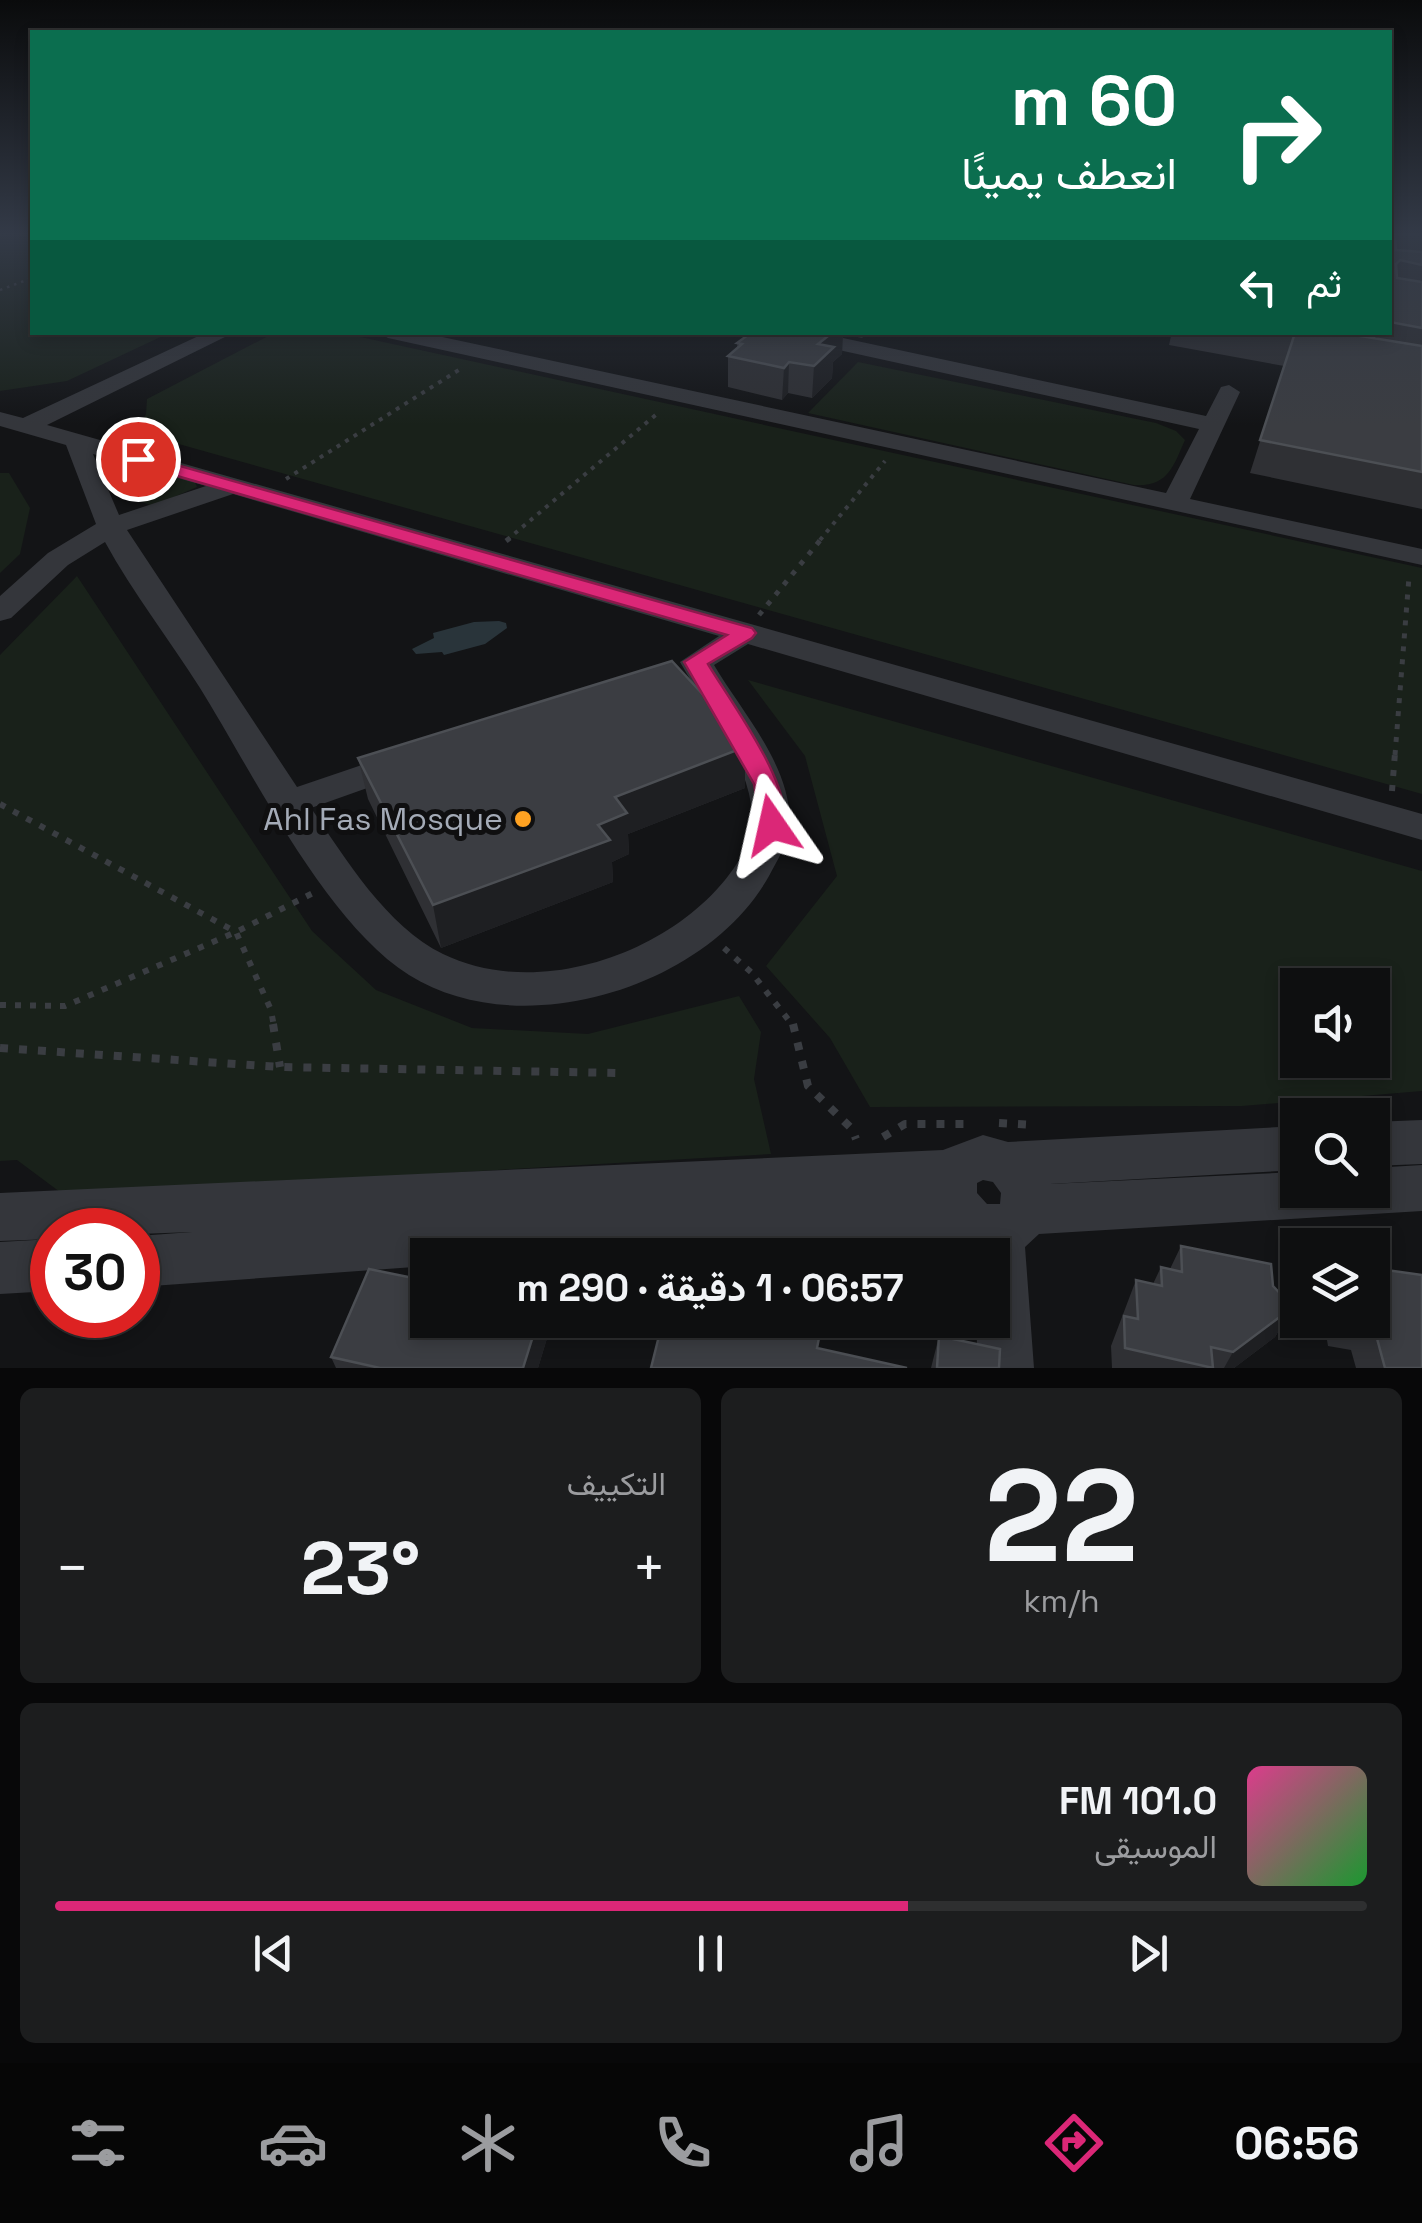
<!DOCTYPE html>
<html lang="ar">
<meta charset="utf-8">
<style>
:root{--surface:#0e0f10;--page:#1c1d1e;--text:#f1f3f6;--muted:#9b9c9f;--line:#2e2f30;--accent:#db2777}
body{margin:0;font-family:"Space Grotesk",Vazirmatn,sans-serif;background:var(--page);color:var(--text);direction:rtl;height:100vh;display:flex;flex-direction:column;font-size:38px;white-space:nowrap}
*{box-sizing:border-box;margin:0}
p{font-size:32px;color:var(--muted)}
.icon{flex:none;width:55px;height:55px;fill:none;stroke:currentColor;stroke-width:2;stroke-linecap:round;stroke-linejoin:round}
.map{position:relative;height:1368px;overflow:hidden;direction:ltr}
.sheet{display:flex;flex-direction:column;gap:20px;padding:20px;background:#080809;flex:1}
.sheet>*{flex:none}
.hud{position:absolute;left:30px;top:30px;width:1362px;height:305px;border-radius:0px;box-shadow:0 5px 15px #0003,0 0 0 2px var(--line);direction:rtl;background:#0b6e4f;color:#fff;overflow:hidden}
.tools{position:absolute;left:1280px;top:968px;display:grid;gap:20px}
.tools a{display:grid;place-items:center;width:110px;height:110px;border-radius:0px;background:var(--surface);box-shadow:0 5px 15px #0003,0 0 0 2px var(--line);font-size:50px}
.speed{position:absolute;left:30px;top:1208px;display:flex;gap:20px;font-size:50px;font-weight:700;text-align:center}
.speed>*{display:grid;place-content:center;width:130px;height:130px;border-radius:50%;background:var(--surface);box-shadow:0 5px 15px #0003,0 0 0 2px var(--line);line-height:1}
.speed .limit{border:15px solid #d22;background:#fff;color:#111}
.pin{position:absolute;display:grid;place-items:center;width:85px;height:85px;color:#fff;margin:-42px;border:5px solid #fff;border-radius:50%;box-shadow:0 2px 10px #0007}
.me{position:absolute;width:110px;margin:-55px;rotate:349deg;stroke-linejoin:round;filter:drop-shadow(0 0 8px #0008)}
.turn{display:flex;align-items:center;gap:35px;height:210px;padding:0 50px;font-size:45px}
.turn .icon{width:130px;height:130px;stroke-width:2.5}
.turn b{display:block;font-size:70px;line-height:85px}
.then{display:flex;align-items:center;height:95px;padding:0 50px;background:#0003;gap:20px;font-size:38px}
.big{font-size:75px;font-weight:700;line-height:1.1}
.sheet .tile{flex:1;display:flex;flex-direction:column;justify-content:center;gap:15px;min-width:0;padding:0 35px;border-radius:15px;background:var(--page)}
.sheet .dial{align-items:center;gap:0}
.dial b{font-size:130px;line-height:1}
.song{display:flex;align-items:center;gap:30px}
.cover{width:120px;height:120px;border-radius:15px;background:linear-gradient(135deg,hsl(330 70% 55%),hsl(130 70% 35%))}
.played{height:10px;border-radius:5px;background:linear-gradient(90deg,var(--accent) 65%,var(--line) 65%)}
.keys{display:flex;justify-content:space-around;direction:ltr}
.heat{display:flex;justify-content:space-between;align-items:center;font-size:55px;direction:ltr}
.sheet .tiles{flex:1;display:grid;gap:20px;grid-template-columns:1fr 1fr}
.tile:last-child{grid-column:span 2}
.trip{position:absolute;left:410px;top:1238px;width:600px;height:100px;border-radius:0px;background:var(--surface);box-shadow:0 5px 15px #0003,0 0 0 2px var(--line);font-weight:700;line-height:100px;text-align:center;direction:rtl}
.tabs{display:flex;height:160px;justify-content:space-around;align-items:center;background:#060606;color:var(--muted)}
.tabs .icon{width:70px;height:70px}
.tabs .current{color:var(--accent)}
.tabs b{font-size:45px;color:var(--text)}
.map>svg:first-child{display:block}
.green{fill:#19211a;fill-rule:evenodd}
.water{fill:#29343a}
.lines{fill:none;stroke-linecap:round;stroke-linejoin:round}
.path-far4{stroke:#3a3d42;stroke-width:2.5;stroke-dasharray:2.5 5;stroke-linecap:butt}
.path-far3{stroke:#3a3d42;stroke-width:4;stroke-dasharray:4 6;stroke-linecap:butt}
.path-far2{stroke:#3a3d42;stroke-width:5;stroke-dasharray:5 8;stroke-linecap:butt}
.path-far1{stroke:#3a3d42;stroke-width:6;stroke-dasharray:6 9;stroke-linecap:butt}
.path{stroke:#3a3d42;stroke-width:8;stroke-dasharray:8 11;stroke-linecap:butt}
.minor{fill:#34363b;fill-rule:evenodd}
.wall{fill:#2f3034}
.shaded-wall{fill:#1e1f22}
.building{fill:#3b3d42;stroke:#4c4f54;stroke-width:2.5}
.route{fill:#db2777;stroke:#8e194d;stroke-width:2.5}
.poi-dot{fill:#ffa222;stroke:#0f0f10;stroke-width:4}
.labels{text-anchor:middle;stroke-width:10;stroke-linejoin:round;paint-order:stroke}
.poi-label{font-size:32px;fill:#a4abb7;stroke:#0f0f10;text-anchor:end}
</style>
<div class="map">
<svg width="1422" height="1368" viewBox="0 0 1422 1368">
<rect width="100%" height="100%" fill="#131416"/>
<!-- green -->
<g class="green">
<polygon points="0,234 32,239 32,332 169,333 67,381 0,391"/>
<polygon points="274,333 342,333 1422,568 1422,794 136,432 146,414 147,399"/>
<path d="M858,362L1156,423L1176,431L1185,440C1173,467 1168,487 1134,485L808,413Z"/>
<polygon points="146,468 195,482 197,487 153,506 142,502 123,477 130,470"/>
<polygon points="0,473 9,473 30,508 20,554 0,573"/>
<polygon points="77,576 312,931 376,990 472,1028 588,1034 739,996 761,1032 754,1079 771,1154 64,1195 17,1160 0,1161 0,655"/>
<path d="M748,680L1422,871V1091L1242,1106L870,1107L830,1038L766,966L837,876L805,756ZM1372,985V1060H1298V985Z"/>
</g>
<!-- water -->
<polygon class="water" points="499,621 506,623 507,628 485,644 444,655 442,652 416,654 412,649 434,638 433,633 474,622"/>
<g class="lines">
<!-- path-far4 -->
<polyline class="path-far4" points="0,290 32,278"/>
<!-- path-far3 -->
<g class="path-far3">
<polyline points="286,479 462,368"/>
<polyline points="507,540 658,413"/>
<polyline points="820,540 885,461"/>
</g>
<!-- path-far2 -->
<g class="path-far2">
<polyline points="506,541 510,538"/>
<polyline points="759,615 822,538"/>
<polyline points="1395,755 1409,577"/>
</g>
<!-- path-far1 -->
<g class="path-far1">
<polyline points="1392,791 1395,753"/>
<polyline points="0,804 236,932 271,1010 274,1027"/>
<polyline points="724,948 751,972 794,1027"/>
<polyline points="0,1005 65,1006 236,932 313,893"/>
</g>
<!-- path -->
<g class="path">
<polyline points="273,1024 280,1067"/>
<polyline points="793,1024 808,1086 852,1129 856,1139"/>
<polyline points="0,1048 280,1067 621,1073"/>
<polyline points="999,1123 1033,1125"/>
<polyline points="883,1137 905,1124 968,1124"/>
</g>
<!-- minor -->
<g class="minor">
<path d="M207,332H235L47,425L1422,814V840L748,644L714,665C741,711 795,770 789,828C787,845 777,861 769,876C707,988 520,1045 409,975C325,922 253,773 200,688C169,639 133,593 105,542L68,565L11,618L0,621V596L48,553L96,524L66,445L0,426V412L23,418ZM93,454L206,486L119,515ZM233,494L719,636L680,662C705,706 743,753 751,804C756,833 743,858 725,880C663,956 535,999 443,954C387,927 345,858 311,808L415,771L421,763L415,755L403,751L297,787L127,530Z"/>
<polygon points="378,332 419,332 1166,493 1199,429 784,338 774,332 815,332 1206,416 1221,387 1229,385 1240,392 1190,499 1422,549 1422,565 388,338"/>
<polygon points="1422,1120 1422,1164 1372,1166 1372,1122"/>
<path d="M1298,1126V1170L1050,1184L1298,1172V1190H1372V1168L1422,1165V1211L1039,1234L1025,1247L1034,1368H978L976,1320H992V1255H974L973,1248L953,1238L614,1255H428V1266L138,1287V1236L192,1232L138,1234V1230H52V1239L0,1241V1193L943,1150L983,1135L1008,1142ZM983,1180L993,1182L1001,1193L1000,1204H987L977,1193V1183Z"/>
<polygon points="52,1239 52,1291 0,1294 0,1242"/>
</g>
</g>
<!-- wall -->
<g class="wall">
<polygon points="1390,234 1422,234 1422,509 1250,473 1284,366 1169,345 1172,332 1353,332 1352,335 1377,339 1378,332 1390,332"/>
<polygon points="752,332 868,332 862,338 843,334 842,354 833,362 832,378 812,398 788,393 782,400 728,387 728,356 737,349 737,343"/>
<polygon points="745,747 745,788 628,834 629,854 612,862 613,882 441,948 368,799 358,758"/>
<polygon points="1181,1246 1273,1286 1293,1307 1275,1337 1234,1368 1112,1368 1111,1346 1136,1280 1153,1284 1161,1267 1170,1269"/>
<polygon points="1325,1320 1372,1320 1422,1368 1356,1368 1351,1350 1328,1346 1324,1322"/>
<polygon points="548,1335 538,1368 336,1368 331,1357"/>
<polygon points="939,1336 999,1368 931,1368"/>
</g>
<!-- shaded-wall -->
<g class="shaded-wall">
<polygon points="833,332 843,332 842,354 833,362 832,378 812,398 814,366 818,344"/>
<polygon points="789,362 788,393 782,400 784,368"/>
<polygon points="745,747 745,788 628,834 629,854 612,862 613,882 441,948 433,905 598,825 615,797"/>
<polygon points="1293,1307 1275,1337 1234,1368 1224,1368 1233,1352"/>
<polygon points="538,1320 545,1320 548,1335 538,1368 523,1368"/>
</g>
<!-- building -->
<g class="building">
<polygon points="1390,234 1397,234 1395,236 1396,250 1422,252 1422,265 1400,260 1396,264 1397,278 1422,282 1422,328 1390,322"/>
<polygon points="752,332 833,332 818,344 834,347 814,366 789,362 784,368 728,356 742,344 737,343"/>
<polygon points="1272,332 1336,332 1422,346 1422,472 1260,440 1294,336"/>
<polygon points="672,661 742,737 745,747 615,797 627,813 598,825 610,840 433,905 358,758"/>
<polygon points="1181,1246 1271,1264 1273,1286 1293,1307 1233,1352 1211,1347 1213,1368 1125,1348 1124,1316 1138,1319 1136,1280 1162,1286 1161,1267 1182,1272"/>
<polygon points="1372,1268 1422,1275 1422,1368 1385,1368 1372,1320"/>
<polygon points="369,1269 428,1281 428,1320 538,1320 523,1368 380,1368 331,1357"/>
<polygon points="663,1320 763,1320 820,1333 817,1348 907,1368 651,1368"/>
<polygon points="939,1336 1000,1349 999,1368 937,1368"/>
</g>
<!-- sky -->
<linearGradient id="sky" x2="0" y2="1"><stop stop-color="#0a0b0c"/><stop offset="0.55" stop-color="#333a47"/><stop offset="1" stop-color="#333a47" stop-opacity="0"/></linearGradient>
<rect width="1422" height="425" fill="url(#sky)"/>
<!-- route -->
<path class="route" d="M138,454L752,628L756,633L752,638L708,664C728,698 801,795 781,831H762L754,784L684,662L727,635L132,463L130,459Z"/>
<!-- markers -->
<circle class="poi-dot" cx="523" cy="819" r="10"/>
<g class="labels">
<!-- poi labels -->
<g class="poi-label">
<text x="503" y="830">Ahl Fas Mosque</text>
</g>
</g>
</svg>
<div class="tools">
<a><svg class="icon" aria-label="sound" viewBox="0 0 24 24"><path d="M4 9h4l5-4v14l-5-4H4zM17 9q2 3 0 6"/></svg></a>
<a><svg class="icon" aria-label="search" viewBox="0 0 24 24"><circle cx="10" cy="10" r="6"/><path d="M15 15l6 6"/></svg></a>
<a><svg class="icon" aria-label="layers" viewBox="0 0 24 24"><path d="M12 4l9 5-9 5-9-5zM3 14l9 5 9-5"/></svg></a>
</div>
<div class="speed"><div class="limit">30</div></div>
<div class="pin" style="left:138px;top:459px;background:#d93025"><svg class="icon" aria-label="arrive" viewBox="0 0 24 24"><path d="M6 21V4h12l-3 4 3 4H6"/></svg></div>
<svg class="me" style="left:772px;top:825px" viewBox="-20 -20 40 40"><path d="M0-17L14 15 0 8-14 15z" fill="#db2777" stroke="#fff" stroke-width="4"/></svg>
<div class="trip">06:57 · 1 دقيقة · 290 m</div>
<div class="hud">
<div class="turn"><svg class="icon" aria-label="right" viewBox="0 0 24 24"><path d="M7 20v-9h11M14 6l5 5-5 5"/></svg><div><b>60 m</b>انعطف يمينًا</div></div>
<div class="then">ثم<svg class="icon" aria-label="left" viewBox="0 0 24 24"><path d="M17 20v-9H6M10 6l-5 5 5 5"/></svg></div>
</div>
</div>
<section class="sheet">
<div class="tiles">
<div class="tile dial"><b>22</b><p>km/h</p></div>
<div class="tile"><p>التكييف</p>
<div class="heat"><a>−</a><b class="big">23°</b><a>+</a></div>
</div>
<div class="tile">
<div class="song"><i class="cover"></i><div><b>101.0 FM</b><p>الموسيقى</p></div></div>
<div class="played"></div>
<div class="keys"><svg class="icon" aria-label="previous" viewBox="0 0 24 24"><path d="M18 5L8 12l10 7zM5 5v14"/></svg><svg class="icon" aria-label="pause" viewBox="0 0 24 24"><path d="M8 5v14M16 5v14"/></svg><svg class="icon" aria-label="next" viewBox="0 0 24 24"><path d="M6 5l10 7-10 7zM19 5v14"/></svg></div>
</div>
</div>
</section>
<nav class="tabs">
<b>06:56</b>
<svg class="icon current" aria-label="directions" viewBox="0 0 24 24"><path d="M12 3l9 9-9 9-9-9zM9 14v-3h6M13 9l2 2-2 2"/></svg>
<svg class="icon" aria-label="music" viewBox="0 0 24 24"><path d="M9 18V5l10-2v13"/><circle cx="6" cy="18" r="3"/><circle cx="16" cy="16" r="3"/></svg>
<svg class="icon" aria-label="phone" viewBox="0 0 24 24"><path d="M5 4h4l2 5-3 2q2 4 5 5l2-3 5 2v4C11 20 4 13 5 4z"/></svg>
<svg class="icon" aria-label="climate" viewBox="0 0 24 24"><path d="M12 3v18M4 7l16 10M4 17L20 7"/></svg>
<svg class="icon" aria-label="car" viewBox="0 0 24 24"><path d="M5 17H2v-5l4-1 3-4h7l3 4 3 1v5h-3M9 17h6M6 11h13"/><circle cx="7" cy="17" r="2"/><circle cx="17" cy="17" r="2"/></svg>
<svg class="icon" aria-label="filters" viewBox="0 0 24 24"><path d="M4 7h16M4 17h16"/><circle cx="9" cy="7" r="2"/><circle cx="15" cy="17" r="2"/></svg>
</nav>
